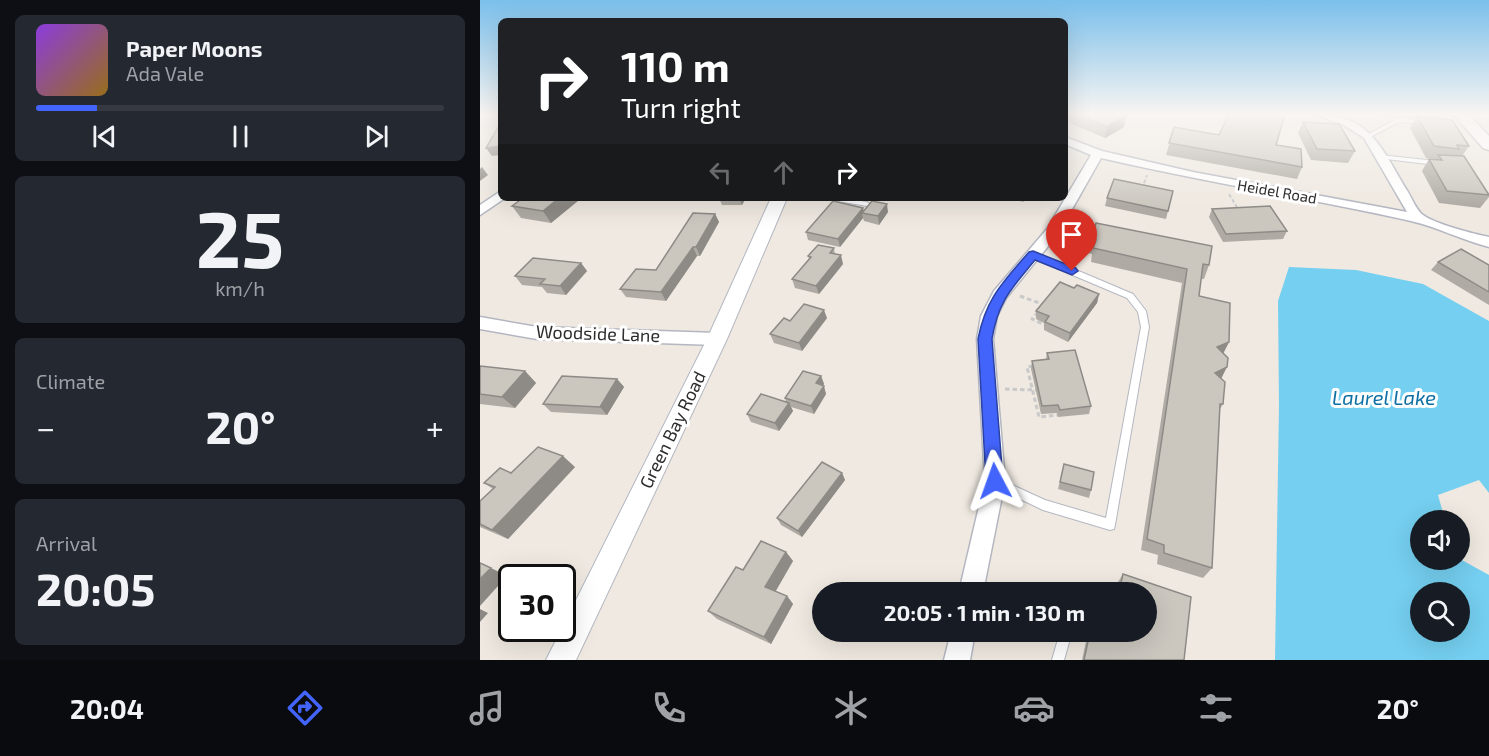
<!DOCTYPE html>
<meta charset="utf-8">
<style>
:root{--surface:#171b24;--page:#242831;--text:#f1f3f6;--muted:#9ea1a6;--line:#363941;--accent:#4264fb}
body{margin:0;font-family:"Exo 2",sans-serif;background:var(--page);color:var(--text);height:100vh;display:flex;flex-direction:column;font-size:22px;white-space:nowrap}
*{box-sizing:border-box;margin:0}
p{font-size:20px;color:var(--muted)}
.icon{flex:none;width:33px;height:33px;fill:none;stroke:currentColor;stroke-width:2;stroke-linecap:round;stroke-linejoin:round}
.map{position:relative;flex:1;overflow:hidden}
.sheet{display:flex;flex-direction:column;gap:15px;padding:15px;background:#0d0f14;width:480px}
.sheet>*{flex:none}
.top-card{position:absolute;left:18px;top:18px;width:570px;height:183px;border-radius:9px;box-shadow:0 6px 24px #0002;background:#202124;color:#fff;overflow:hidden}
.tools{position:absolute;left:930px;top:510px;display:grid;gap:12px}
.tools a{display:grid;place-items:center;width:60px;height:60px;border-radius:50%;background:var(--surface);box-shadow:0 6px 24px #0002;font-size:30px}
.speed{position:absolute;left:18px;top:564px;display:flex;gap:12px;font-size:30px;font-weight:700;text-align:center}
.speed>*{display:grid;place-content:center;width:78px;height:78px;border-radius:50%;background:var(--surface);box-shadow:0 6px 24px #0002;line-height:1}
.speed .limit{border:3px solid #111;border-radius:9px;background:#fff;color:#111}
.pin{position:absolute;display:grid;place-items:center;width:51px;height:51px;color:#fff;margin:-62px -26px;border-radius:50% 50% 50% 0;rotate:-45deg;box-shadow:0 0 6px #0007}
.pin .icon{rotate:45deg}
.me{position:absolute;width:66px;margin:-33px;rotate:356deg;stroke-linejoin:round;filter:drop-shadow(0 0 4px #0008)}
.turn{display:flex;align-items:center;gap:21px;height:126px;padding:0 24px;font-size:27px}
.turn .icon{width:78px;height:78px;stroke-width:2.5}
.turn b{display:block;font-size:42px;line-height:51px}
.lanes{display:flex;align-items:center;height:57px;padding:0 24px;background:#0003;justify-content:center;gap:30px;direction:ltr}
.lanes .off{opacity:.35}
.big{font-size:45px;font-weight:700;line-height:1.1}
.sheet .tile{flex:1;display:flex;flex-direction:column;justify-content:center;gap:9px;min-width:0;padding:0 21px;border-radius:9px;background:var(--page)}
.sheet .dial{align-items:center;gap:0}
.dial b{font-size:78px;line-height:1}
.song{display:flex;align-items:center;gap:18px}
.cover{width:72px;height:72px;border-radius:9px;background:linear-gradient(135deg,hsl(270 70% 55%),hsl(40 70% 35%))}
.played{height:6px;border-radius:3px;background:linear-gradient(90deg,var(--accent) 15%,var(--line) 15%)}
.keys{display:flex;justify-content:space-around;direction:ltr}
.heat{display:flex;justify-content:space-between;align-items:center;font-size:33px;direction:ltr}
.trip{position:absolute;left:332px;top:582px;width:345px;height:60px;border-radius:30px;background:var(--surface);box-shadow:0 6px 24px #0002;font-weight:700;line-height:60px;text-align:center}
.dock{display:flex;height:96px;justify-content:space-around;align-items:center;background:#090b0e;color:var(--muted)}
.dock .icon{width:42px;height:42px}
.dock .selected{color:var(--accent)}
.dock b{font-size:27px;color:var(--text)}
main{display:flex;flex:1;min-height:0}
.map>svg:first-child{display:block}
.water{fill:#75cff0;fill-rule:evenodd}
.lines{fill:none;stroke-linecap:round;stroke-linejoin:round}
.service-casing{stroke:#b4b7c1;stroke-width:2}
.minor-casing{stroke:#b4b7c1;stroke-width:3}
.tertiary-casing{stroke:#b4b7c1;stroke-width:2}
.secondary-casing{stroke:#b4b7c1;stroke-width:3}
.path-far1{stroke:#c9c9c9;stroke-width:2;stroke-dasharray:4 2;stroke-linecap:butt}
.path{stroke:#c9c9c9;stroke-width:3;stroke-dasharray:4.5 3;stroke-linecap:butt}
.service{fill:#fff;fill-rule:evenodd}
.minor{fill:#fff;fill-rule:evenodd}
.tertiary{fill:#fff;fill-rule:evenodd}
.secondary{fill:#fff;fill-rule:evenodd}
.wall{fill:#afaba4}
.shaded-wall{fill:#8e8b86}
.building{fill:#cbc7bf;stroke:#8e8b86;stroke-width:1.5}
.route{fill:#4264fb;stroke:#2b41a3;stroke-width:1.5}
.labels{text-anchor:middle;stroke-width:6;stroke-linejoin:round;paint-order:stroke}
.far-street-label{font-size:15px;fill:#2e2e2e;stroke:#fff}
.street-label{font-size:18px;fill:#2e2e2e;stroke:#fff}
.water-label{font-size:20px;font-style:italic;fill:#0d6fa3;stroke:#fff}
</style>
<main>
<section class="sheet">
<div class="tile">
<div class="song"><i class="cover"></i><div><b>Paper Moons</b><p>Ada Vale</p></div></div>
<div class="played"></div>
<div class="keys"><svg class="icon" aria-label="previous" viewBox="0 0 24 24"><path d="M18 5L8 12l10 7zM5 5v14"/></svg><svg class="icon" aria-label="pause" viewBox="0 0 24 24"><path d="M8 5v14M16 5v14"/></svg><svg class="icon" aria-label="next" viewBox="0 0 24 24"><path d="M6 5l10 7-10 7zM19 5v14"/></svg></div>
</div>
<div class="tile dial"><b>25</b><p>km/h</p></div>
<div class="tile"><p>Climate</p>
<div class="heat"><a>−</a><b class="big">20°</b><a>+</a></div>
</div>
<div class="tile"><p>Arrival</p><b class="big">20:05</b></div>
</section>
<div class="map">
<svg width="1009" height="660" viewBox="0 0 1009 660">
<rect width="100%" height="100%" fill="#efe9e1"/>
<!-- water -->
<path class="water" d="M809,267L876,270L943,284L1009,321V493L999,480L958,495L965,520H940V560L980,559L1009,575V660H795L799,405L798,301ZM940,592H980V632H940Z"/>
<g class="lines">
<!-- service casing -->
<g class="service-casing">
<g id="service">
<polygon points="918,118 943,120 946,122 943,124 919,122 890,137 885,136"/>
<polygon points="900,155 956,161 959,163 956,165 898,158 898,156"/>
<polygon points="349,198 363,198 387,202 390,204 387,206 352,200"/>
<polygon points="550,253 556,253 653,294 666,311 669,327 635,525 634,529 630,530 563,510 511,485 510,482 511,479 515,477 565,500 626,518 661,327 658,312 647,298 550,257 549,255"/>
<polygon points="598,585 602,587 603,592 591,592 593,588"/>
<polygon points="580,632 592,632 584,660 572,660"/>
</g>
</g>
<!-- minor casing -->
<g class="minor-casing">
<g id="minor">
<path d="M835,114C891,114 902,150 928,192C932,199 937,211 943,215C955,224 994,234 1009,237V247C982,240 957,227 931,221C828,198 724,182 621,158L578,234L526,298L517,316L513,339L525,481L503,592H479L505,481L497,339L501,316L514,291L567,229L611,155L585,144V137L622,151L713,172L927,212L884,138L864,125Z"/>
<polygon points="21,191 21,198 25,198 0,215 0,205"/>
<polygon points="0,317 57,327 237,333 243,335 245,339 243,343 237,345 57,339 0,329"/>
<polygon points="471,632 495,632 490,660 464,660"/>
</g>
</g>
<!-- tertiary casing -->
<g class="tertiary-casing">
<polygon id="tertiary" points="291,198 307,198 247,339 96,660 66,660 227,339"/>
</g>
<!-- secondary casing -->
<g class="secondary-casing">
<polygon id="secondary" points="973,114 988,114 1009,136 1009,150 1003,148"/>
</g>
<!-- path-far1 -->
<g class="path-far1">
<polyline points="662,189 667,175"/>
<polyline points="749,194 758,209"/>
</g>
<!-- path -->
<g class="path">
<polyline points="540,296 565,305"/>
<polyline points="558,312 552,319 567,326"/>
<polyline points="553,366 547,367 559,417 578,415"/>
<polyline points="525,389 556,390"/>
</g>
<!-- service -->
<use href="#service" class="service"/>
<!-- minor -->
<use href="#minor" class="minor"/>
<!-- tertiary -->
<use href="#tertiary" class="tertiary"/>
<!-- secondary -->
<use href="#secondary" class="secondary"/>
</g>
<!-- wall -->
<g class="wall">
<polygon points="585,114 644,114 646,115 644,127 625,138 585,121"/>
<polygon points="899,114 912,114 907,117"/>
<polygon points="937,116 989,146 982,156 1009,194 1009,197 1000,208 959,203 942,171 949,159 955,160 956,159 946,158 930,128"/>
<polygon points="823,122 875,151 868,163 831,160 818,133"/>
<polygon points="694,127 796,145 822,167 817,179 686,155"/>
<polygon points="693,191 686,219 625,206 627,198"/>
<polygon points="43,198 97,198 99,200 71,223 41,218 32,206"/>
<polygon points="239,198 266,198 262,205 242,205"/>
<polygon points="532,198 548,198 543,202"/>
<polygon points="732,209 807,231 803,239 743,242 729,217"/>
<polygon points="384,211 408,212 399,225 384,221 383,218 360,247 328,240 326,232"/>
<polygon points="235,214 239,222 220,256 217,256 186,301 146,297 140,289 176,270"/>
<polygon points="611,239 729,265 724,279 721,279 719,296 749,342 743,353 741,379 743,404 740,409 732,568 723,578 677,564 678,555 661,550 702,283 611,262 612,254 608,253"/>
<polygon points="354,248 355,254 363,264 339,294 315,288 312,279 329,259 328,256"/>
<polygon points="958,262 1009,265 1009,305 951,270"/>
<polygon points="101,263 107,271 86,295 67,293 62,287 42,285 35,276"/>
<polygon points="594,288 619,294 617,303 588,342 564,330 564,323 556,319 556,311"/>
<polygon points="347,318 322,351 294,343 290,334 310,321"/>
<polygon points="567,353 611,406 609,414 578,417 577,413 561,414 551,369 552,361 566,359"/>
<polygon points="0,366 45,371 56,383 35,408 0,404"/>
<polygon points="341,376 344,384 343,385 346,394 334,414 311,407 313,411 299,431 271,422 267,414 306,402 305,398"/>
<polygon points="137,379 144,387 127,415 71,412 63,404"/>
<polygon points="584,464 611,490 609,498 578,489"/>
<polygon points="95,467 28,539 0,527 0,501 13,489 4,483 31,473"/>
<polygon points="362,473 365,480 322,537 301,525 297,518"/>
<polygon points="306,552 313,561 295,591 307,596 313,604 291,644 237,619 228,611 263,570"/>
<polygon points="643,574 711,597 704,660 602,660 608,632 666,632 666,592 636,592 638,582"/>
</g>
<!-- shaded-wall -->
<g class="shaded-wall">
<polygon points="646,115 644,127 625,138 627,127"/>
<polygon points="21,146 21,155 12,156 6,148"/>
<polygon points="2,167 8,175 0,181 0,169"/>
<polygon points="79,198 97,198 99,200 71,223 63,211"/>
<polygon points="259,198 266,198 262,205"/>
<polygon points="407,204 408,212 399,225 398,216"/>
<polygon points="383,208 385,214 382,213 383,218 360,247 358,239"/>
<polygon points="235,214 239,222 220,256 216,247"/>
<polygon points="213,247 217,256 186,301 181,292"/>
<polygon points="361,255 363,264 339,294 336,286"/>
<polygon points="101,263 107,271 86,295 80,286"/>
<polygon points="619,294 617,303 588,342 590,333"/>
<polygon points="344,310 347,318 322,351 319,343"/>
<polygon points="749,342 742,356 737,347"/>
<polygon points="747,367 740,381 735,373"/>
<polygon points="45,371 56,383 35,408 22,397"/>
<polygon points="341,376 344,384 339,391 336,383"/>
<polygon points="137,379 144,387 127,415 120,407"/>
<polygon points="344,386 346,394 334,414 331,406"/>
<polygon points="309,403 313,411 299,431 295,423"/>
<polygon points="83,456 95,467 28,539 12,530"/>
<polygon points="362,473 365,480 322,537 318,531"/>
<polygon points="306,552 313,561 293,596 285,587"/>
<polygon points="11,568 27,576 0,606 0,579"/>
<polygon points="307,596 313,604 291,644 284,637"/>
<polygon points="0,609 8,613 0,622"/>
</g>
<!-- building -->
<g class="building">
<polygon points="597,114 644,114 646,115 627,127"/>
<polygon points="749,114 805,114 796,145 821,149 822,167 689,143 694,127 739,135"/>
<polygon points="937,116 972,120 989,146 977,145 979,149 954,146"/>
<polygon points="823,122 859,124 875,151 837,149"/>
<polygon points="20,124 21,146 6,148"/>
<polygon points="958,155 984,156 1009,195 967,191 949,159 962,160"/>
<polygon points="634,179 693,191 688,211 627,198"/>
<polygon points="43,198 79,198 63,211 32,206"/>
<polygon points="353,201 383,208 358,239 326,232"/>
<polygon points="392,201 407,204 398,216 382,213"/>
<polygon points="790,206 807,231 746,234 732,209"/>
<polygon points="213,213 235,214 216,247 213,247 181,292 140,289 156,269 176,270"/>
<polygon points="616,223 732,246 729,265 723,264 719,296 750,303 749,342 737,347 748,358 747,367 735,373 745,382 743,404 740,404 732,568 684,553 684,545 667,539 707,269 613,248 616,240 611,239"/>
<polygon points="338,245 354,248 350,253 361,255 336,286 312,279 331,257 328,256"/>
<polygon points="981,249 1009,265 1009,292 958,262"/>
<polygon points="53,258 101,263 80,286 60,284 65,279 35,276"/>
<polygon points="580,282 594,288 597,285 619,294 590,333 565,322 569,316 556,311"/>
<polygon points="324,304 344,310 319,343 290,334 304,318 310,321"/>
<polygon points="595,350 611,406 580,410 578,405 562,406 552,361 569,359 567,353"/>
<polygon points="0,366 45,371 22,397 0,394"/>
<polygon points="323,371 341,376 336,383 344,386 331,406 305,398"/>
<polygon points="82,376 137,379 120,407 63,404"/>
<polygon points="281,394 309,403 295,423 267,414"/>
<polygon points="58,447 83,456 12,530 0,524 0,501 15,487 4,483 20,468 31,473"/>
<polygon points="342,462 362,473 318,531 297,518"/>
<polygon points="584,464 614,472 611,490 580,482"/>
<polygon points="281,541 306,552 285,587 307,596 284,637 228,611 256,567 263,570"/>
<polygon points="0,563 11,568 0,579"/>
<polygon points="643,574 711,597 704,660 604,660 610,632 666,632 666,592 639,592"/>
<polygon points="618,589 630,592 618,592"/>
</g>
<!-- sky -->
<linearGradient id="sky" x2="0" y2="1"><stop stop-color="#7abfeb"/><stop offset="0.55" stop-color="#f8f5f2"/><stop offset="1" stop-color="#f8f5f2" stop-opacity="0"/></linearGradient>
<rect width="1009" height="207" fill="url(#sky)"/>
<!-- route -->
<path class="route" d="M553,251L596,268L598,271L592,275L555,260C532,288 518,301 512,339L523,481L521,487L515,489L509,487L506,481L498,339C506,298 523,282 549,252Z"/>
<g class="labels">
<!-- far-street labels -->
<g class="far-street-label">
<text transform="translate(797 192) rotate(10)" y="5">Heidel Road</text>
</g>
<!-- street labels -->
<g class="street-label">
<text transform="translate(118 334) rotate(2)" y="6">Woodside Lane</text>
<text transform="translate(193 430) rotate(-64)" y="6">Green Bay Road</text>
</g>
<!-- water labels -->
<g class="water-label">
<text x="904" y="405">Laurel Lake</text>
</g>
</g>
</svg>
<div class="tools">
<a><svg class="icon" aria-label="sound" viewBox="0 0 24 24"><path d="M4 9h4l5-4v14l-5-4H4zM17 9q2 3 0 6"/></svg></a>
<a><svg class="icon" aria-label="search" viewBox="0 0 24 24"><circle cx="10" cy="10" r="6"/><path d="M15 15l6 6"/></svg></a>
</div>
<div class="speed"><div class="limit">30</div></div>
<div class="pin" style="left:592px;top:271px;background:#d93025"><svg class="icon" aria-label="arrive" viewBox="0 0 24 24"><path d="M6 21V4h12l-3 4 3 4H6"/></svg></div>
<svg class="me" style="left:515px;top:481px" viewBox="-20 -20 40 40"><path d="M0-17L14 15 0 8-14 15z" fill="#4264fb" stroke="#fff" stroke-width="4"/></svg>
<div class="trip">20:05 · 1 min · 130 m</div>
<div class="top-card">
<div class="turn"><svg class="icon" aria-label="right" viewBox="0 0 24 24"><path d="M7 20v-9h11M14 6l5 5-5 5"/></svg><div><b>110 m</b>Turn right</div></div>
<div class="lanes"><svg class="icon off" aria-label="left" viewBox="0 0 24 24"><path d="M17 20v-9H6M10 6l-5 5 5 5"/></svg><svg class="icon off" aria-label="ahead" viewBox="0 0 24 24"><path d="M12 20V5M6 11l6-6 6 6"/></svg><svg class="icon" aria-label="right" viewBox="0 0 24 24"><path d="M7 20v-9h11M14 6l5 5-5 5"/></svg></div>
</div>
</div>
</main>
<nav class="dock">
<b>20:04</b>
<svg class="icon selected" aria-label="directions" viewBox="0 0 24 24"><path d="M12 3l9 9-9 9-9-9zM9 14v-3h6M13 9l2 2-2 2"/></svg>
<svg class="icon" aria-label="music" viewBox="0 0 24 24"><path d="M9 18V5l10-2v13"/><circle cx="6" cy="18" r="3"/><circle cx="16" cy="16" r="3"/></svg>
<svg class="icon" aria-label="phone" viewBox="0 0 24 24"><path d="M5 4h4l2 5-3 2q2 4 5 5l2-3 5 2v4C11 20 4 13 5 4z"/></svg>
<svg class="icon" aria-label="climate" viewBox="0 0 24 24"><path d="M12 3v18M4 7l16 10M4 17L20 7"/></svg>
<svg class="icon" aria-label="car" viewBox="0 0 24 24"><path d="M5 17H2v-5l4-1 3-4h7l3 4 3 1v5h-3M9 17h6M6 11h13"/><circle cx="7" cy="17" r="2"/><circle cx="17" cy="17" r="2"/></svg>
<svg class="icon" aria-label="filters" viewBox="0 0 24 24"><path d="M4 7h16M4 17h16"/><circle cx="9" cy="7" r="2"/><circle cx="15" cy="17" r="2"/></svg>
<b>20°</b>
</nav>
